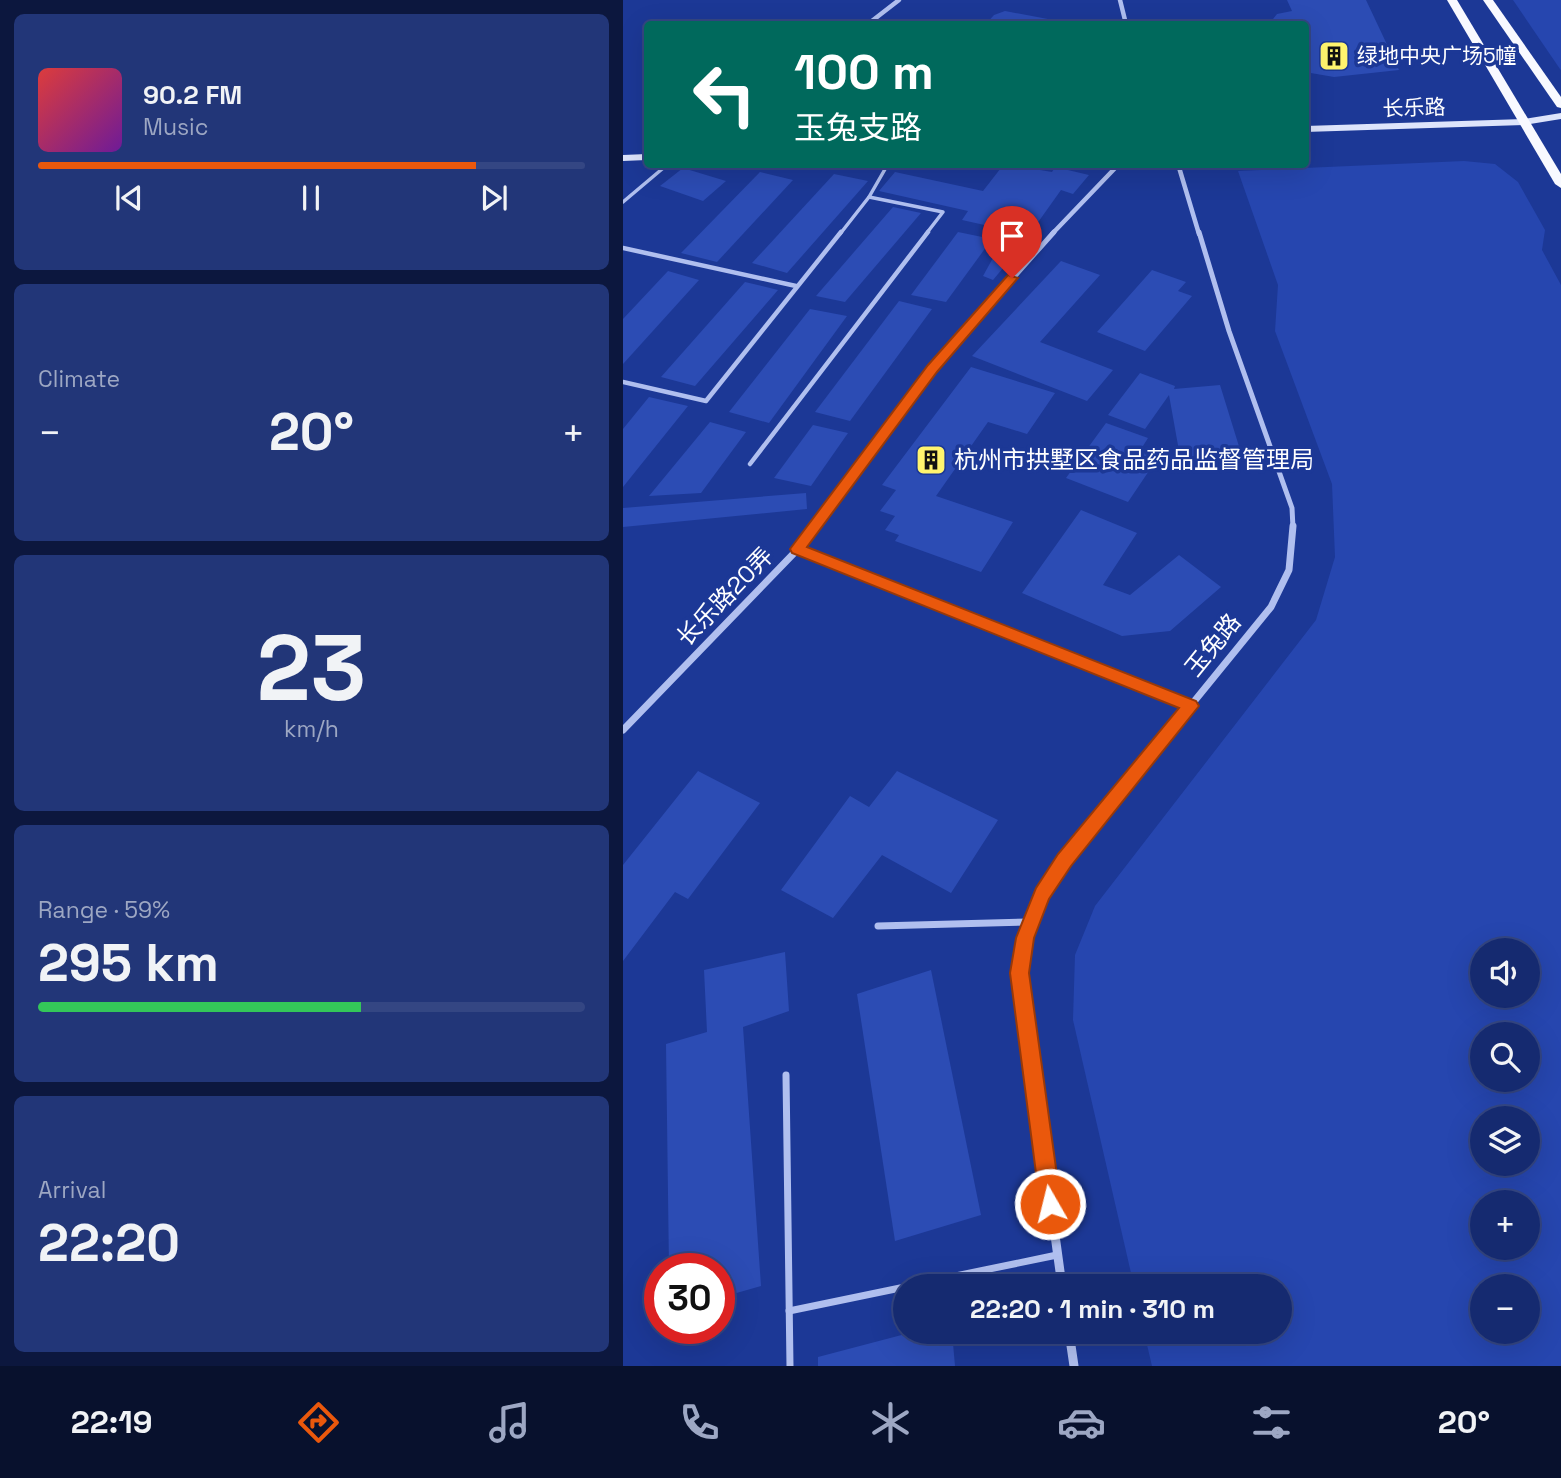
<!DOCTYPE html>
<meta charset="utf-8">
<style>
:root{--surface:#152a70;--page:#223678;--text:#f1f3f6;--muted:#9da7c3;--line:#344683;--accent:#ea580c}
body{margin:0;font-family:"Space Grotesk","Noto Sans SC",sans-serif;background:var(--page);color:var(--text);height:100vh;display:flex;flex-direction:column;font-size:26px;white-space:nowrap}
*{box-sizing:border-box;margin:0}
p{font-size:23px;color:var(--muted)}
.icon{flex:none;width:38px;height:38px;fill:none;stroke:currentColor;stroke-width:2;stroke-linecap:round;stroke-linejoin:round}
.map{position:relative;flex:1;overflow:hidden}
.details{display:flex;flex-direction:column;gap:14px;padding:14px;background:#0c173e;width:623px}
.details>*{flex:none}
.guide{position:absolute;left:21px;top:21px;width:665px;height:147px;border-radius:7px;box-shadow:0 7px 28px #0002,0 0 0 2px var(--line);background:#00695c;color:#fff;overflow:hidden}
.controls{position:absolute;left:847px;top:938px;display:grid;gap:14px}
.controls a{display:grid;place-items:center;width:70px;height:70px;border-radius:50%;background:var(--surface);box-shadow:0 7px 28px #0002,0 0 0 2px var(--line);font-size:35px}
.speed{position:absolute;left:21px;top:1253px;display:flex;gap:14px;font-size:35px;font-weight:700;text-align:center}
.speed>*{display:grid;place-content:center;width:91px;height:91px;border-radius:50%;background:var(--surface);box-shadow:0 7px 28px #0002,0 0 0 2px var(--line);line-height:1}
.speed .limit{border:10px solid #d22;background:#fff;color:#111}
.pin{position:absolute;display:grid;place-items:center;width:60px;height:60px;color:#fff;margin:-72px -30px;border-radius:50% 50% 50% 0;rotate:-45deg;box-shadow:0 0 7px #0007}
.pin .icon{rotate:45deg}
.me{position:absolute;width:77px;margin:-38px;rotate:352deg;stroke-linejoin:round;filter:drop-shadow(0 0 5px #0008)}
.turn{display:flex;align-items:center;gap:24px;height:147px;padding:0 35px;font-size:32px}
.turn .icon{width:91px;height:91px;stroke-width:2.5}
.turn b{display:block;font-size:49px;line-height:60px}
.big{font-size:52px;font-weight:800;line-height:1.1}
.details .widget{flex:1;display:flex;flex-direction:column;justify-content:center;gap:10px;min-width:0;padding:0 24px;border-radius:10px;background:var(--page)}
.details .dial{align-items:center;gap:0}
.dial b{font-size:91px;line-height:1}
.song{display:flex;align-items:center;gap:21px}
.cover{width:84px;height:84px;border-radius:10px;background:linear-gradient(135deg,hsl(0 70% 55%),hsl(280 70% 35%))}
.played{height:7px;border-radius:4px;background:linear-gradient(90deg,var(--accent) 80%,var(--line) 80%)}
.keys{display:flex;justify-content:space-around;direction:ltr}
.heat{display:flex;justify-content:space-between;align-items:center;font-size:38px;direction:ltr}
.charge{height:10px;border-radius:5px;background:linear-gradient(90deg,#34c759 59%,var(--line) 0)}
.trip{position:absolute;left:270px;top:1274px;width:399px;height:70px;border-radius:35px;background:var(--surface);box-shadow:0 7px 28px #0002,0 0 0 2px var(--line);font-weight:800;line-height:70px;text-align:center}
.tab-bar{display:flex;height:112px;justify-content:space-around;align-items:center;background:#08112d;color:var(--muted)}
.tab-bar .icon{width:49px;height:49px}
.tab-bar .current{color:var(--accent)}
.tab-bar b{font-size:32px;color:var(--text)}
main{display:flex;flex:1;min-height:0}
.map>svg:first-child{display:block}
.green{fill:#2646af;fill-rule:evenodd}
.building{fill:#2c4cb4}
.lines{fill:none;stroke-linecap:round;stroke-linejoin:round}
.lane-far3{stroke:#b0bfef;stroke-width:3.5}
.lane-far2{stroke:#b0bfef;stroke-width:4.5}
.lane-far1{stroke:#b0bfef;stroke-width:5}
.lane{stroke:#b0bfef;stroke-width:7}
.street-far3{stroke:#b0bfef;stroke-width:4.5}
.street-far2{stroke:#b0bfef;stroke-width:5}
.street-far1{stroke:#b0bfef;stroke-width:7}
.street{stroke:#b0bfef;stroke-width:9}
.secondary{fill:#dde4fb;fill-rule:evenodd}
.primary{fill:#f8f9ff;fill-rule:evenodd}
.route{fill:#ea580c;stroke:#983908;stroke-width:2}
.labels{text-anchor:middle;stroke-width:7;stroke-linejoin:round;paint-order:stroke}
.far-poi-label{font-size:21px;fill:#fff;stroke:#1c3896;text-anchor:start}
.far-street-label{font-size:21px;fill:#fff;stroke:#1c3896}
.poi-label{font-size:24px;fill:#fff;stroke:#1c3896;text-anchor:start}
.street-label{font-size:24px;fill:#fff;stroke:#1c3896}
</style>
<main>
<section class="details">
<div class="widget">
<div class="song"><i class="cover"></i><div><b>90.2 FM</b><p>Music</p></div></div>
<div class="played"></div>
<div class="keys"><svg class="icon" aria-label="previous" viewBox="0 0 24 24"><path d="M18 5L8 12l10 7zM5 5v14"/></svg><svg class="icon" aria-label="pause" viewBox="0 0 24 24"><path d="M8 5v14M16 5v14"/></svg><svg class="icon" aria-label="next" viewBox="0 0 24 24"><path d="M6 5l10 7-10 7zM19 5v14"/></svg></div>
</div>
<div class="widget"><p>Climate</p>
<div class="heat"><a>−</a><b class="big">20°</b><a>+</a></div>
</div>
<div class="widget dial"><b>23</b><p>km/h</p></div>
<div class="widget"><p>Range · 59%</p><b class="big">295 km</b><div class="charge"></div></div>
<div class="widget"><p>Arrival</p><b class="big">22:20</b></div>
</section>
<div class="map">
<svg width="938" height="1366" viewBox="0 0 938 1366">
<rect width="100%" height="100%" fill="#1c3896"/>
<!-- green -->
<g class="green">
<polygon points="890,0 938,0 938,70 937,69"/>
<path d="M841,161L872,164L895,182L922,230L919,250L938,285V1366H529L521,1332H656V1286H511L450,1020L452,955L472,906L693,620L712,557L709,484L652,331L655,285L615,171ZM859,950H905V996H859ZM859,1034H905V1080H859ZM859,1118H905V1164H859ZM859,1202H905V1248H859ZM859,1286H905V1332H859Z"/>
</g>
<!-- building -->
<g class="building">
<polygon points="664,0 743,0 776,70 711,77 682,72 682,24 646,24 654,14 669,11"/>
<polygon points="382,11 446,23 446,24 363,24 371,15"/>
<polygon points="381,164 429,172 432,167 466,175 450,194 438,190 406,235 339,220 345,211 256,191 272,172 360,191"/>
<polygon points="60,168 103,181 80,201 37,186"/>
<polygon points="137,172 170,180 94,262 58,253"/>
<polygon points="211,174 245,181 164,273 129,263"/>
<polygon points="270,207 298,213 222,302 193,296"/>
<polygon points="335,232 369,239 323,302 288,295"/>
<polygon points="381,238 401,243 370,280 360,276"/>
<polygon points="438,261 477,275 417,342 490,370 464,401 349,356"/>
<polygon points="529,270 563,282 555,291 569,296 522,351 474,332"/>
<polygon points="45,271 76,280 0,364 0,319"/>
<polygon points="122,282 155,290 72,386 38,377"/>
<polygon points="276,301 309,309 227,421 192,412"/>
<polygon points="187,309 224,316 146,423 106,412"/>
<polygon points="348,367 432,393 404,434 365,422 313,496 390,522 358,572 272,541 276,535 262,530 272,516 257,511 273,490 259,485"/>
<polygon points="517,373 552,386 551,389 597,385 619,456 558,462 546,395 522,429 485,415"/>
<polygon points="26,397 65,406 0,487 0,429"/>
<polygon points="87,422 123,432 78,493 26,496"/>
<polygon points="483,423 525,438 518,449 536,456 505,502 443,478"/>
<polygon points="190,425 225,433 188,486 151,478"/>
<polygon points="183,493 184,509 0,527 0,508"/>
<polygon points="458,510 514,533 480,585 507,595 556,555 598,587 547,631 499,636 399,593"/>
<polygon points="75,771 137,803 65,899 52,892 0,961 0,865"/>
<polygon points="274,771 375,820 328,893 259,855 210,918 158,890 227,796 246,807"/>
<polygon points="162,952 166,1011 120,1027 138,1286 96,1298 96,1269 46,1269 43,1044 84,1032 81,970"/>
<polygon points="308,970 358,1215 272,1241 234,994"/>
<polygon points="290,1332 329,1332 332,1366 195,1366 195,1357"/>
</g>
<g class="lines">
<!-- lane-far3 -->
<g class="lane-far3">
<polyline points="265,164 246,197 320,212 303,234"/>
<polyline points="0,202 45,164"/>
<polyline points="217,234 246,197"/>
</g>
<!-- lane-far2 -->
<g class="lane-far2">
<polyline points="0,248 173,286"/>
<polyline points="0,382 83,401 218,232"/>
<polyline points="127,464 305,232"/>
</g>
<!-- lane-far1 -->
<polyline class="lane-far1" points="175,549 568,706"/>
<!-- lane -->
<g class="lane">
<polyline points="255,926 407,922"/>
<polyline points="163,1075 167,1366"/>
<polyline points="284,1286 434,1255"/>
<polyline points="166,1311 282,1287"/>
</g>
<!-- street-far3 -->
<g class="street-far3">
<polyline points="497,0 503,24"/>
<polyline points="245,24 276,0"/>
<polyline points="555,164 576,234"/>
<polyline points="429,234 496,164"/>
</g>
<!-- street-far2 -->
<g class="street-far2">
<polyline points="576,232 606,331 669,508 670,528"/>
<polyline points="191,528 310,368 431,232"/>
</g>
<!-- street-far1 -->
<g class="street-far1">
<polyline points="0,730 175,549 192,526"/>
<polyline points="419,899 442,860 648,607 666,570 670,526"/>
</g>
<!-- street -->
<g class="street">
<polyline points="420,897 407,928 396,973 439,1286"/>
<polyline points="446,1332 451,1366"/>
</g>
<!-- secondary -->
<g class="secondary">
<polygon points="938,113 938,119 901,125 682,132 682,126 901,119"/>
<polygon points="24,154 24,160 0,161 0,155"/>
</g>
<!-- primary -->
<g class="primary">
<polygon points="824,0 834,0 938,174 938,188 932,184"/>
<polygon points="860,0 870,0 938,97 938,108 934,107"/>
</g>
</g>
<!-- route -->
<polygon class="route" points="385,275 395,278 314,372 184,547 573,701 576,706 448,866 426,899 411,938 406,973 438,1204 435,1211 427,1214 420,1211 417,1204 387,973 393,938 413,888 435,854 556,708 169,553 167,549 305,365"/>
<!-- icons -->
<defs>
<g id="building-square" transform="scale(1.575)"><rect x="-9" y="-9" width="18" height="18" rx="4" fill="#fff46e" stroke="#1c3896"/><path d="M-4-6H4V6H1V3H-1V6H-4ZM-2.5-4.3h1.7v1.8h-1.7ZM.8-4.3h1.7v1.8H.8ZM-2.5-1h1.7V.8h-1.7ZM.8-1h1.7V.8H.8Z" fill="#111"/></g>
</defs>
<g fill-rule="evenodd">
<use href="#building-square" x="711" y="56"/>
<use href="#building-square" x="308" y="460"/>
</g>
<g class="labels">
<!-- far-poi labels -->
<g class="far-poi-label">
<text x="734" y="63">绿地中央广场5幢</text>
</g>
<!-- far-street labels -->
<g class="far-street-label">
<text transform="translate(791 108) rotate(-2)" y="7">长乐路</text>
</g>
<!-- poi labels -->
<g class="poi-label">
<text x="331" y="468">杭州市拱墅区食品药品监督管理局</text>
</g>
<!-- street labels -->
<g class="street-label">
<text transform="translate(102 597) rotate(-46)" y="8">长乐路20弄</text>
<text transform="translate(590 645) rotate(-51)" y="8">玉兔路</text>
</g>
</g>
</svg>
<div class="controls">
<a><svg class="icon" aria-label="sound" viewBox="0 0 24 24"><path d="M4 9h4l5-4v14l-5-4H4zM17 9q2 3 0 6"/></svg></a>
<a><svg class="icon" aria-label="search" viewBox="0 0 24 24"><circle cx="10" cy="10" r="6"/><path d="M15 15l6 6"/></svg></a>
<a><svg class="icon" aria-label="layers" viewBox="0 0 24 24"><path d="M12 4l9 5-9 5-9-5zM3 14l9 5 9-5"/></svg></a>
<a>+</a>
<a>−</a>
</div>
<div class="speed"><div class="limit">30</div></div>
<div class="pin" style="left:389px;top:278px;background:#d93025"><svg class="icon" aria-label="arrive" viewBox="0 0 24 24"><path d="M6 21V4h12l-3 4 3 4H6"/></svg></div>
<svg class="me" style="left:427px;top:1204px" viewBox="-20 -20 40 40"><circle r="17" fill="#ea580c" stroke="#fff" stroke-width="3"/><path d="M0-11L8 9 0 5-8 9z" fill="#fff"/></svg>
<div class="trip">22:20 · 1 min · 310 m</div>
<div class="guide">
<div class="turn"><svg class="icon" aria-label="left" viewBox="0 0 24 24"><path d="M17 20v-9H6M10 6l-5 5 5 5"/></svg><div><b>100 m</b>玉兔支路</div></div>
</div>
</div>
</main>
<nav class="tab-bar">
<b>22:19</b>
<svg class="icon current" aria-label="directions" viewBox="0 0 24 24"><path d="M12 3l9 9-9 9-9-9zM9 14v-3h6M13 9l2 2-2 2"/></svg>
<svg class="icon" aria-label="music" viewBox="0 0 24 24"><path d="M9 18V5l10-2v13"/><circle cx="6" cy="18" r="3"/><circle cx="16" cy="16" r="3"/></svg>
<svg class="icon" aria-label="phone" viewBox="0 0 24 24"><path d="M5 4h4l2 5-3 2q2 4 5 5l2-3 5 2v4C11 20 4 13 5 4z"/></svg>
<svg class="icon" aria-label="climate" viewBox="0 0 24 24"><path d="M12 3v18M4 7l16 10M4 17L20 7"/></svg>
<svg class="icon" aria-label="car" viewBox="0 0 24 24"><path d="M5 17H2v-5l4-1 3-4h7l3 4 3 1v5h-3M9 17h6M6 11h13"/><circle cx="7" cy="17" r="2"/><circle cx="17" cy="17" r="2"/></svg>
<svg class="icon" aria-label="filters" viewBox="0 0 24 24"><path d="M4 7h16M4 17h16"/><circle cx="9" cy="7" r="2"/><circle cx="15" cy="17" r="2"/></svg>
<b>20°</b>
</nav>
